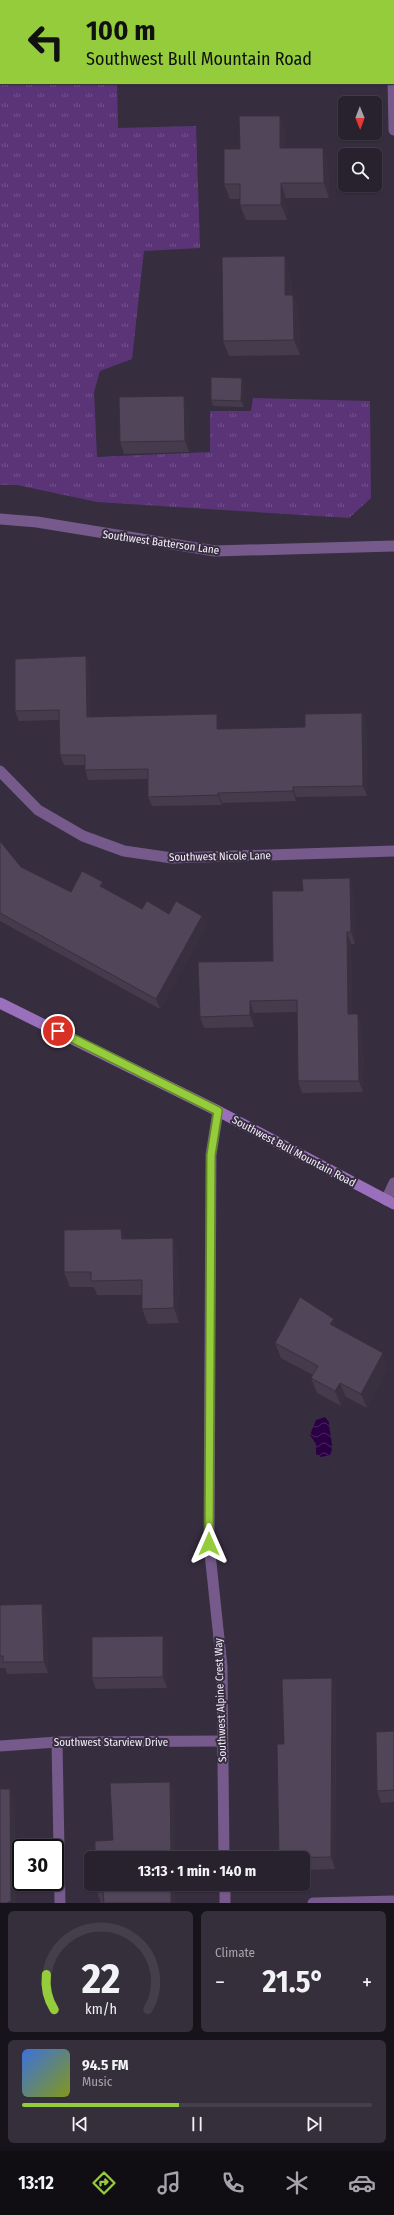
<!DOCTYPE html>
<meta charset="utf-8">
<style>
:root{--surface:#28222f;--page:#342f3b;--text:#f1f3f6;--muted:#a5a4aa;--line:#443f4b;--accent:#95cc3b}
body{margin:0;font-family:"Fira Sans Condensed",sans-serif;background:var(--page);color:var(--text);height:100vh;display:flex;flex-direction:column;font-size:15px;white-space:nowrap}
*{box-sizing:border-box;margin:0}
p{font-size:13px;color:var(--muted)}
.icon{flex:none;width:22px;height:22px;fill:none;stroke:currentColor;stroke-width:2;stroke-linecap:round;stroke-linejoin:round}
.map{position:relative;height:1903px;overflow:hidden}
.details{display:flex;flex-direction:column;gap:8px;padding:8px;background:#16131a;flex:1}
.details>*{flex:none}
.banner{position:absolute;left:0px;top:0px;width:394px;height:84px;box-shadow:0 1px 3px #0004,0 0 0 1px var(--line);background:#95cc3b;color:#111;overflow:hidden}
.needle{width:26px;rotate:179deg}
.fabs{position:absolute;left:338px;top:96px;display:grid;gap:8px}
.fabs a{display:grid;place-items:center;width:44px;height:44px;border-radius:6px;background:var(--surface);box-shadow:0 1px 3px #0004,0 0 0 1px var(--line);font-size:20px}
.speed{position:absolute;left:12px;top:1839px;display:flex;gap:8px;font-size:20px;font-weight:700;text-align:center}
.speed>*{display:grid;place-content:center;width:52px;height:52px;border-radius:50%;background:var(--surface);box-shadow:0 1px 3px #0004,0 0 0 1px var(--line);line-height:1}
.speed .limit{border:2px solid #111;border-radius:6px;background:#fff;color:#111}
.pin{position:absolute;display:grid;place-items:center;width:34px;height:34px;color:#fff;margin:-17px;border:2px solid #fff;border-radius:50%;box-shadow:0 1px 4px #0007}
.me{position:absolute;width:44px;margin:-22px;rotate:0deg;stroke-linejoin:round;filter:drop-shadow(0 0 3px #0008)}
.turn{display:flex;align-items:center;gap:14px;height:84px;padding:0 20px;font-size:18px}
.turn .icon{width:52px;height:52px;stroke-width:2.5}
.turn b{display:block;font-size:28px;line-height:34px}
.big{font-size:30px;font-weight:700;line-height:1.1}
.details .tile{flex:1;display:flex;flex-direction:column;justify-content:center;gap:6px;min-width:0;padding:0 14px;border-radius:6px;background:var(--page)}
.details .dial{align-items:center;gap:0}
.dial svg{height:104px;overflow:visible;fill:none;stroke:var(--line);stroke-width:7;stroke-linecap:round;text-anchor:middle}
.dial text{fill:var(--text);stroke:none}
.song{display:flex;align-items:center;gap:12px}
.cover{width:48px;height:48px;border-radius:6px;background:linear-gradient(135deg,hsl(220 70% 55%),hsl(70 70% 35%))}
.played{height:4px;border-radius:2px;background:linear-gradient(90deg,var(--accent) 45%,var(--line) 45%)}
.keys{display:flex;justify-content:space-around;direction:ltr}
.heat{display:flex;justify-content:space-between;align-items:center;font-size:22px;direction:ltr}
.details .tiles{flex:1;display:grid;gap:8px;grid-template-columns:1fr 1fr}
.tile:last-child{grid-column:span 2}
.trip{position:absolute;left:84px;top:1851px;width:226px;height:40px;border-radius:6px;background:var(--surface);box-shadow:0 1px 3px #0004,0 0 0 1px var(--line);font-weight:700;line-height:40px;text-align:center}
.tab-bar{display:flex;height:64px;justify-content:space-around;align-items:center;background:#100e13;color:var(--muted)}
.tab-bar .icon{width:28px;height:28px}
.tab-bar .current{color:var(--accent)}
.tab-bar b{font-size:18px;color:var(--text)}
.map>svg:first-child{display:block}
.grass{fill:url(#grass-tufts)}
.water{fill:url(#water-waves)}
.lines{fill:none;stroke-linecap:round;stroke-linejoin:round}
.minor{stroke:#755a8b;stroke-width:11}
.secondary{stroke:#9a70bd;stroke-width:11}
.wall{fill:#453b4d}
.shaded-wall{fill:#38303e}
.building{fill:#504559;stroke:#38303e}
.route-casing{stroke:#618526;stroke-width:10}
.route{stroke:#95cc3b;stroke-width:7}
.labels{text-anchor:middle;stroke-width:4;stroke-linejoin:round;paint-order:stroke}
.street-label{font-size:11px;fill:#f4eefa;stroke:#362d3f}
</style>
<div class="map">
<svg width="394" height="1903" viewBox="0 0 394 1903">
<defs>
<pattern id="grass-tufts" width="24" height="20" patternUnits="userSpaceOnUse"><rect width="24" height="20" fill="#5a3477"/><path d="M3 7l-1-3M5 7V3M7 7l1-3M15 17l-1-3M17 17v-4M19 17l1-3" fill="none" stroke="#72528b"/></pattern>
<pattern id="water-waves" width="16" height="10" patternUnits="userSpaceOnUse"><rect width="16" height="10" fill="#2b0044"/><path d="M0 5q4-4 8 0t8 0" fill="none" stroke="#4a2660"/></pattern>
</defs>
<rect width="100%" height="100%" fill="#362d3f"/>
<!-- grass -->
<polygon class="grass" points="0,0 115,1 1,1 1,83 117,83 118,128 196,126 200,248 144,251 132,359 100,371 94,392 97,457 210,452 210,411 251,411 253,398 370,401 371,498 349,518 97,502 17,485 0,485"/>
<!-- water -->
<path class="water" d="M325,1417L329,1422C329,1433 335,1447 330,1455L321,1457L316,1454V1444L310,1435L316,1420Z"/>
<g class="lines">
<!-- minor -->
<g class="minor">
<polyline points="391,0 391,1"/>
<polyline points="393,80 394,130"/>
<polyline points="0,519 37,522 215,551 394,546"/>
<polyline points="0,771 38,810 83,836 124,851 172,858 394,851"/>
<polyline points="218,1111 211,1155 209,1544 222,1667 224,1858"/>
<polyline points="386,1200 394,1183"/>
<polyline points="57,1742 60,1903"/>
<polyline points="0,1746 57,1742 222,1741"/>
<polyline points="225,1884 225,1903"/>
<polyline points="313,1903 394,1901"/>
</g>
<!-- secondary -->
<polyline class="secondary" points="0,1003 218,1111 394,1204"/>
</g>
<!-- wall -->
<g class="wall">
<polygon points="280,116 285,131 285,148 328,163 329,198 286,198 287,220 246,220 240,205 240,199 230,199 224,184 240,149"/>
<polygon points="290,271 291,295 293,295 299,310 300,355 229,356 223,341"/>
<polygon points="242,378 244,384 244,407 213,406 211,400"/>
<polygon points="189,408 189,452 124,454 120,442"/>
<polygon points="86,656 89,666 90,717 220,724 220,729 305,727 362,713 366,723 367,796 296,797 296,801 222,803 222,805 152,806 148,797 148,779 88,780 85,770 85,765 64,765 60,755 59,720 19,721 15,711"/>
<polygon points="0,841 21,867 71,892 103,882 105,889 142,909 169,914 202,916 206,926 160,1009 0,921"/>
<polygon points="354,890 355,944 351,944 352,1014 362,1025 363,1092 302,1093 298,1081 297,1012 254,1013 254,1027 204,1028 200,1017 273,961 303,891"/>
<polygon points="121,1229 125,1239 178,1253 179,1323 148,1324 142,1309 142,1295 97,1295 94,1287 70,1287 64,1272"/>
<polygon points="337,1328 388,1367 367,1408 346,1397 341,1406 317,1393 311,1378 313,1375 281,1358 275,1343"/>
<polygon points="0,1605 46,1615 48,1673 7,1674 5,1668 0,1668"/>
<polygon points="167,1647 167,1688 96,1689 92,1678"/>
<polygon points="336,1689 335,1869 303,1870 303,1858 284,1744"/>
<polygon points="394,1731 394,1802 381,1803 377,1791"/>
<polygon points="96,1884 175,1903 101,1903 97,1892"/>
</g>
<!-- shaded-wall -->
<g class="shaded-wall">
<polygon points="280,116 285,131 286,163 280,148"/>
<polygon points="323,148 328,163 329,198 324,183"/>
<polygon points="281,183 286,198 287,220 281,205"/>
<polygon points="285,256 290,271 291,310 285,295"/>
<polygon points="293,295 299,310 300,355 294,340"/>
<polygon points="242,378 244,384 244,407 241,401"/>
<polygon points="184,396 189,408 189,452 185,441"/>
<polygon points="86,656 89,666 90,727 87,717"/>
<polygon points="362,713 366,723 367,796 363,786"/>
<polygon points="217,714 220,724 221,739 217,729"/>
<polygon points="293,787 296,797 296,801 293,791"/>
<polygon points="218,793 222,803 222,805 218,795"/>
<polygon points="350,878 354,890 355,944 351,932"/>
<polygon points="103,882 106,892 100,886"/>
<polygon points="202,916 206,926 160,1009 156,999"/>
<polygon points="347,932 351,944 353,1026 348,1014"/>
<polygon points="250,1001 254,1013 254,1027 250,1015"/>
<polygon points="358,1014 362,1025 363,1092 359,1081"/>
<polygon points="121,1229 127,1244 122,1239"/>
<polygon points="173,1238 178,1253 179,1323 174,1308"/>
<polygon points="334,1319 339,1334 330,1324"/>
<polygon points="383,1353 388,1367 367,1408 361,1394"/>
<polygon points="340,1383 346,1397 341,1406 335,1391"/>
<polygon points="0,1515 0,1516 1,1556 0,1554"/>
<polygon points="42,1604 46,1615 48,1673 44,1662"/>
<polygon points="163,1636 167,1647 167,1688 163,1677"/>
<polygon points="332,1678 336,1689 335,1869 331,1857"/>
<polygon points="170,1782 174,1793 175,1858 171,1858"/>
<polygon points="10,1789 15,1801 16,1903 12,1903 11,1902"/>
<rect x="171" y="1884" width="4" height="19"/>
</g>
<!-- building -->
<g class="building">
<rect x="233" y="0" width="48" height="1"/>
<polygon points="239,116 280,116 280,148 323,148 324,183 281,183 281,205 240,205 240,184 224,184 224,149 240,149"/>
<polygon points="285,256 285,295 293,295 294,340 223,341 222,257"/>
<polygon points="211,377 242,378 241,401 211,400"/>
<polygon points="184,396 185,441 120,442 119,397"/>
<polygon points="86,656 87,717 217,714 217,729 305,727 305,714 362,713 363,786 293,787 293,791 218,793 218,795 148,797 148,769 85,770 85,755 60,755 59,710 15,711 15,659"/>
<polygon points="0,841 21,867 71,892 82,871 103,882 100,886 142,909 147,901 169,914 176,901 202,916 156,999 0,913"/>
<polygon points="350,878 351,932 347,932 348,1014 358,1014 359,1081 298,1081 297,1000 250,1001 250,1015 200,1017 198,962 273,961 272,891 303,891 302,879"/>
<polygon points="121,1229 122,1239 173,1238 174,1308 142,1309 142,1280 91,1281 91,1272 64,1272 64,1230"/>
<polygon points="300,1297 334,1319 330,1324 383,1353 361,1394 340,1383 335,1391 311,1378 318,1366 275,1343"/>
<polygon points="42,1604 44,1662 3,1662 3,1656 0,1656 0,1605"/>
<polygon points="163,1636 163,1677 92,1678 92,1637"/>
<polygon points="332,1678 331,1857 279,1858 277,1744 284,1744 282,1679"/>
<polygon points="394,1731 394,1790 377,1791 376,1732"/>
<polygon points="170,1782 171,1858 95,1858 95,1841 113,1840 110,1783"/>
<polygon points="0,1789 10,1789 11,1902 8,1902 8,1903 0,1903"/>
<polygon points="96,1884 171,1884 171,1903 104,1903 103,1892 97,1892"/>
</g>
<g class="lines">
<!-- route casing -->
<g class="route-casing">
<polyline id="route" points="58,1031 218,1111 211,1155 209,1544"/>
</g>
<!-- route -->
<use href="#route" class="route"/>
</g>
<g class="labels">
<!-- street labels -->
<g class="street-label">
<text transform="translate(161 542) rotate(8)" y="4">Southwest Batterson Lane</text>
<text transform="translate(220 856) rotate(-1)" y="4">Southwest Nicole Lane</text>
<text transform="translate(294 1151) rotate(28)" y="4">Southwest Bull Mountain Road</text>
<text transform="translate(220 1700) rotate(-92)" y="4">Southwest Alpine Crest Way</text>
<text x="111" y="1746">Southwest Starview Drive</text>
</g>
</g>
</svg>
<div class="fabs">
<a><svg class="needle" viewBox="-14 -14 28 28"><path d="M0-13l5 13h-10z" fill="#e53935"/><path d="M0 13l5-13h-10z" fill="#a5a4aa"/></svg></a>
<a><svg class="icon" aria-label="search" viewBox="0 0 24 24"><circle cx="10" cy="10" r="6"/><path d="M15 15l6 6"/></svg></a>
</div>
<div class="speed"><div class="limit">30</div></div>
<div class="pin" style="left:58px;top:1031px;background:#d93025"><svg class="icon" aria-label="arrive" viewBox="0 0 24 24"><path d="M6 21V4h12l-3 4 3 4H6"/></svg></div>
<svg class="me" style="left:209px;top:1544px" viewBox="-20 -20 40 40"><path d="M0-17L14 15 0 8-14 15z" fill="#95cc3b" stroke="#fff" stroke-width="4"/></svg>
<div class="trip">13:13 · 1 min · 140 m</div>
<div class="banner">
<div class="turn"><svg class="icon" aria-label="left" viewBox="0 0 24 24"><path d="M17 20v-9H6M10 6l-5 5 5 5"/></svg><div><b>100 m</b>Southwest Bull Mountain Road</div></div>
</div>
</div>
<section class="details">
<div class="tiles">
<div class="tile dial"><svg viewBox="0 0 100 80">
<path d="M14 69A42 42 0 1 1 86 69"/>
<path d="M14 69A42 42 0 0 1 8 42" stroke="#95cc3b"/>
<text x="50" y="56" font-size="32" font-weight="700">22</text>
<text x="50" y="72" font-size="11">km/h</text>
</svg></div>
<div class="tile"><p>Climate</p>
<div class="heat"><a>−</a><b class="big">21.5°</b><a>+</a></div>
</div>
<div class="tile">
<div class="song"><i class="cover"></i><div><b>94.5 FM</b><p>Music</p></div></div>
<div class="played"></div>
<div class="keys"><svg class="icon" aria-label="previous" viewBox="0 0 24 24"><path d="M18 5L8 12l10 7zM5 5v14"/></svg><svg class="icon" aria-label="pause" viewBox="0 0 24 24"><path d="M8 5v14M16 5v14"/></svg><svg class="icon" aria-label="next" viewBox="0 0 24 24"><path d="M6 5l10 7-10 7zM19 5v14"/></svg></div>
</div>
</div>
</section>
<nav class="tab-bar">
<b>13:12</b>
<svg class="icon current" aria-label="directions" viewBox="0 0 24 24"><path d="M12 3l9 9-9 9-9-9zM9 14v-3h6M13 9l2 2-2 2"/></svg>
<svg class="icon" aria-label="music" viewBox="0 0 24 24"><path d="M9 18V5l10-2v13"/><circle cx="6" cy="18" r="3"/><circle cx="16" cy="16" r="3"/></svg>
<svg class="icon" aria-label="phone" viewBox="0 0 24 24"><path d="M5 4h4l2 5-3 2q2 4 5 5l2-3 5 2v4C11 20 4 13 5 4z"/></svg>
<svg class="icon" aria-label="climate" viewBox="0 0 24 24"><path d="M12 3v18M4 7l16 10M4 17L20 7"/></svg>
<svg class="icon" aria-label="car" viewBox="0 0 24 24"><path d="M5 17H2v-5l4-1 3-4h7l3 4 3 1v5h-3M9 17h6M6 11h13"/><circle cx="7" cy="17" r="2"/><circle cx="17" cy="17" r="2"/></svg>
</nav>
